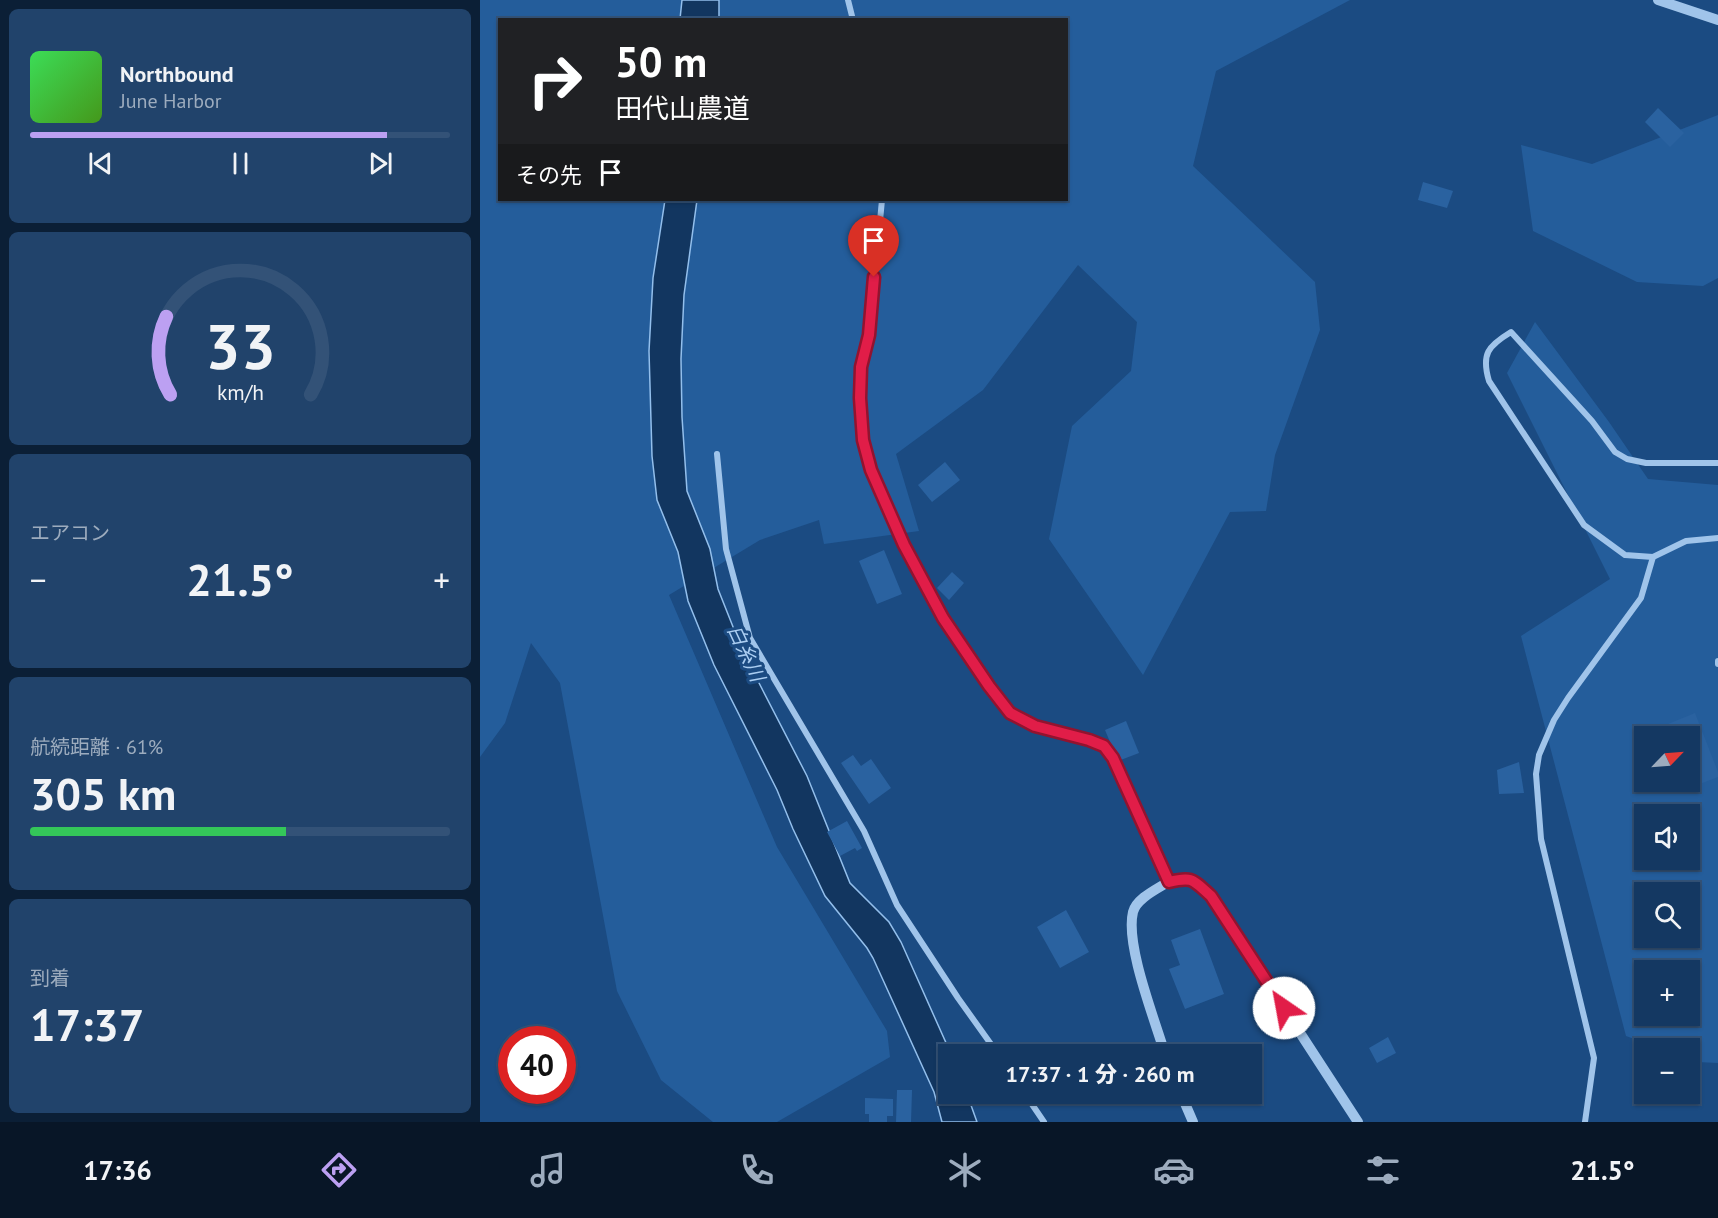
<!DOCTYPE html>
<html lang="ja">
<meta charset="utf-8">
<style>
:root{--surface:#143862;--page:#21436b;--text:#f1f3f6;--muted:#9dacbe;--line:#335277;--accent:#bca0f2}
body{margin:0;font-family:"PT Sans","Noto Sans JP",sans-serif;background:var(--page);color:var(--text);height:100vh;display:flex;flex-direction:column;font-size:22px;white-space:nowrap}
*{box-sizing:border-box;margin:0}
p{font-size:20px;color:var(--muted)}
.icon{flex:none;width:33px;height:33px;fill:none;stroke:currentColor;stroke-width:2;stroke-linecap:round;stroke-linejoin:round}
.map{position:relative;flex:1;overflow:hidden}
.panel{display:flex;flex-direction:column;gap:9px;padding:9px;background:#0b1f36;width:480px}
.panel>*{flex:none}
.banner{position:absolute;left:18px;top:18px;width:570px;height:183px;border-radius:0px;box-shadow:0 2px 4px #0004,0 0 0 2px var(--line);background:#202124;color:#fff;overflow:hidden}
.needle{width:39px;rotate:65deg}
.controls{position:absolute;left:1154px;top:726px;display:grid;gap:12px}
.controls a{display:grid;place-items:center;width:66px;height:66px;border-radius:0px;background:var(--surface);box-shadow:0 2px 4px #0004,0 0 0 2px var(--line);font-size:30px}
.speed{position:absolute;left:18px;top:1026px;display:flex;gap:12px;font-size:30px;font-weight:700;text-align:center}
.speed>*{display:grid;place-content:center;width:78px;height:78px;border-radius:50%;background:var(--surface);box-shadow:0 2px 4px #0004,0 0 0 2px var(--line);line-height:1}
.speed .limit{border:9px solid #d22;background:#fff;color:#111}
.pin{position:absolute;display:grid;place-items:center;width:51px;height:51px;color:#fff;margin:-62px -26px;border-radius:50% 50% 50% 0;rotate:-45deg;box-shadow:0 0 6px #0007}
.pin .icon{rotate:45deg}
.me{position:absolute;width:66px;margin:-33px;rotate:327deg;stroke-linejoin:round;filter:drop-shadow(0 0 4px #0008)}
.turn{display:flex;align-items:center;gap:21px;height:126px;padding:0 18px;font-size:27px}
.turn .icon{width:78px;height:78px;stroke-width:2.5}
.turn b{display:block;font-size:42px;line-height:51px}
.then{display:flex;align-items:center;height:57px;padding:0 18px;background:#0003;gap:12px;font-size:22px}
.big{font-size:45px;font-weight:800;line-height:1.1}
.panel .widget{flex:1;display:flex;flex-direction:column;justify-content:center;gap:9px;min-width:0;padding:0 21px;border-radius:9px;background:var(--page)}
.panel .dial{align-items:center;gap:0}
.dial svg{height:156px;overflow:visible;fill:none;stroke:var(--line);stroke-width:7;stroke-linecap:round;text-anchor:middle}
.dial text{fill:var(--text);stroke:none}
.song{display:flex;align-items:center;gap:18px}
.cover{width:72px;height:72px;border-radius:9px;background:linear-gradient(135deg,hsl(130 70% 55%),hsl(100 70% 35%))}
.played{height:6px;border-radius:3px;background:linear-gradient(90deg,var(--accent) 85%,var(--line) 85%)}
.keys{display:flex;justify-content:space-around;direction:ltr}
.heat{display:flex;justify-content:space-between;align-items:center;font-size:33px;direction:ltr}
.charge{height:9px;border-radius:4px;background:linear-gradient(90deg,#34c759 61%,var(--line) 0)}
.trip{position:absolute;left:458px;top:1044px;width:324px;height:60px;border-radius:0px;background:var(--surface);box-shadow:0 2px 4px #0004,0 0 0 2px var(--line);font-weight:800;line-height:60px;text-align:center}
.tabs{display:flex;height:96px;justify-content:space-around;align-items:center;background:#081627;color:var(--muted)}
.tabs .icon{width:42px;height:42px}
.tabs .current{color:var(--accent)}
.tabs b{font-size:27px;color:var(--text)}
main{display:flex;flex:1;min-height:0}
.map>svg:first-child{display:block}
.green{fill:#245d9b;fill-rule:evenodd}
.water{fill:#123660;stroke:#93bfec;stroke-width:1.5}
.building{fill:#2a62a0}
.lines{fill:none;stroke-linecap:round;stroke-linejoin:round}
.minor{stroke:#a0c4ea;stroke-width:6}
.tertiary{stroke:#a0c4ea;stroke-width:10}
.route-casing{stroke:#92132f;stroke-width:15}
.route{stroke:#e11d48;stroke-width:10}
.labels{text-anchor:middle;stroke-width:6;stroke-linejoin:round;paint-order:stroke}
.water-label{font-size:20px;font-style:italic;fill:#abcef2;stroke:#1b4b82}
</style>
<main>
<section class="panel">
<div class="widget">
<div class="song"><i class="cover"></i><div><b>Northbound</b><p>June Harbor</p></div></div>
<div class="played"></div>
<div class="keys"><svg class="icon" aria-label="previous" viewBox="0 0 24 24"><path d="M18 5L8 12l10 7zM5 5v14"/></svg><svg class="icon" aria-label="pause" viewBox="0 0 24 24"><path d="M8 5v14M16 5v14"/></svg><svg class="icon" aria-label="next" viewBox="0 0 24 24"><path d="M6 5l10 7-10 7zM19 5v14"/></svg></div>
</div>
<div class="widget dial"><svg viewBox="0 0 100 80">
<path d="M14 69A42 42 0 1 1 86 69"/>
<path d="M14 69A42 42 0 0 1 12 29" stroke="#bca0f2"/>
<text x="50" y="56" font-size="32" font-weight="700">33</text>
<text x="50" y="72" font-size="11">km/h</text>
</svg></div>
<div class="widget"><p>エアコン</p>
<div class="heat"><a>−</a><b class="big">21.5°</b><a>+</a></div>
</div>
<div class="widget"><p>航続距離 · 61%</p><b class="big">305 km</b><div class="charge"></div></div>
<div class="widget"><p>到着</p><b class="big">17:37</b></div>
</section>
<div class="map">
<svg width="1238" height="1122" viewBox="0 0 1238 1122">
<rect width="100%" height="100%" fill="#1b4b82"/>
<!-- green -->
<g class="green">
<path d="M0,0H870L736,71L713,166L835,282L840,330L795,455L786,511L750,512L663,675L569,539L592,426L651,371L657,322L598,265L503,390L416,454L439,531L344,544L339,520L280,540L189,595L297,847L407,1031L410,1057L297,1122H233L181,1080L137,991L80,683L51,643L25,723L0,757ZM20,20H586V200H20Z"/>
<polygon points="1238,115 1238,278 1223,286 1157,282 1053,231 1041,145 1112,164"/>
<path d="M1055,322L1129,422L1168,479L1238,485V1063L1217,1062L1209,1059V1048H1180L1146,1036L1041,636L1130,579L1027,373ZM1164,736H1209V782H1164ZM1164,814H1209V860H1164ZM1164,892H1209V938H1164ZM1164,970H1209V1016H1164Z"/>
</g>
<!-- water -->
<g class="water">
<polygon points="202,0 239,0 239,19 200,19"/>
<polygon points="185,200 217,200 204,295 201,359 202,417 207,491 230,549 238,589 263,652 327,776 370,883 409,922 421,942 471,1054 468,1054 468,1094 487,1094 497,1122 462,1122 454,1092 393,958 387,948 345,896 313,829 297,790 234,665 208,601 198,552 177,500 172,456 169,351 173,278"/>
</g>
<!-- building -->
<g class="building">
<polygon points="1178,108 1204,133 1190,147 1165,122"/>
<polygon points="943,182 973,191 967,208 938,200"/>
<polygon points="465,462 480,480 452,502 438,485"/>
<polygon points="404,550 422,594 397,604 379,561"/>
<polygon points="472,572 484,583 469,600 457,588"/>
<polygon points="1215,713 1238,772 1238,777 1212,787 1209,779 1209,736 1192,736 1188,724"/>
<polygon points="646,721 659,753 638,761 625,730"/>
<polygon points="373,755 381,766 391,759 411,788 389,804 361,763"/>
<polygon points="1039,762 1044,793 1019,794 1017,770"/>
<polygon points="367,821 382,848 377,851 375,848 360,856 347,832"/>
<polygon points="586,910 609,952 580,968 557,927"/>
<polygon points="720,929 744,994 705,1009 689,969 700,965 691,940"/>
<polygon points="908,1037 916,1053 897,1063 889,1048"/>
<polygon points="417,1090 432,1090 431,1122 416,1122"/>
<polygon points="385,1098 413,1099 413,1116 407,1116 407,1122 389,1122 389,1114 385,1114"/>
</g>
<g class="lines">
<!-- minor -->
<g class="minor">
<polyline points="368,0 373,20"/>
<polyline points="402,200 389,335 381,367 380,398 383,440 391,470 424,545 463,618 509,686 530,713 555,726 609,740 624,746 633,758 689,882"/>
<polyline points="237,454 246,549 270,638 384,831 417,905 478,998 518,1054"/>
<path d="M1173,557L1145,555L1104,525L1009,381C1001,354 1008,346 1031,332L1112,421L1135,452L1147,459L1166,463H1238"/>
<polyline points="1238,661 1238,664"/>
<polyline points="545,1094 564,1122"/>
<polyline points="1105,1122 1114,1058 1061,839 1056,774 1059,755 1074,720 1088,698 1161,598 1173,557 1206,541 1238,538"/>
</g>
<!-- tertiary -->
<g class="tertiary">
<polyline points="1178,0 1238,20"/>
<path d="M685,1054C675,1020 645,945 653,912C656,900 673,891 683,885C705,872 714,881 731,896L878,1122"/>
<polyline points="701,1094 713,1122"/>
</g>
</g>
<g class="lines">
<!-- route casing -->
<g class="route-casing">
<path id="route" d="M394,277L389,335L381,367L380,398L383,440L391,470L424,545L463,618L509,686L530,713L555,726L609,740L624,746L633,758L689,882C713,876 713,880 731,896L804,1008"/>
</g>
<!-- route -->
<use href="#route" class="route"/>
</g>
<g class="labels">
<!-- water labels -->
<g class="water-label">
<text transform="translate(266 653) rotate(65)" y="7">白糸川</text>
</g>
</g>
</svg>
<div class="controls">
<a><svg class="needle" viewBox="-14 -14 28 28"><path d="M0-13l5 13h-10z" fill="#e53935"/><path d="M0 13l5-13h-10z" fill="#9dacbe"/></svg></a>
<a><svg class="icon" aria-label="sound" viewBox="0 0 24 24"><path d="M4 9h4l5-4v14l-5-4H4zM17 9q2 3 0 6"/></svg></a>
<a><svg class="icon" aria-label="search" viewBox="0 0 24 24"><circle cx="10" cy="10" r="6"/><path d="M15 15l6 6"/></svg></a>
<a>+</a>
<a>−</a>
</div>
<div class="speed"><div class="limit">40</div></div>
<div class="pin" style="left:394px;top:277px;background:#d93025"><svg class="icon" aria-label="arrive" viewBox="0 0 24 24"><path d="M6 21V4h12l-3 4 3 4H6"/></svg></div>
<svg class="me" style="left:804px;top:1008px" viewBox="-20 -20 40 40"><circle r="19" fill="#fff"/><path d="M0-13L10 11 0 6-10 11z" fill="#e11d48"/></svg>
<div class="trip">17:37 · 1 分 · 260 m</div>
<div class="banner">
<div class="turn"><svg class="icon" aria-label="right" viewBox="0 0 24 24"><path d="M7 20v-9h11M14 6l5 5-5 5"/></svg><div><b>50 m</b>田代山農道</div></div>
<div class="then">その先<svg class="icon" aria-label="arrive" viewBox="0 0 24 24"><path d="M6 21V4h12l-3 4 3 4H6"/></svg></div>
</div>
</div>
</main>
<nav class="tabs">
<b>17:36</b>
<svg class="icon current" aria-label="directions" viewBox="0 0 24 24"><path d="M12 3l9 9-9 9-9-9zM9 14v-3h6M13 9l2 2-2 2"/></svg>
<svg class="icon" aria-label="music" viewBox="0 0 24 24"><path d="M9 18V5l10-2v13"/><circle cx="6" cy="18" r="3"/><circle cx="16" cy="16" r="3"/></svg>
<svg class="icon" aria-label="phone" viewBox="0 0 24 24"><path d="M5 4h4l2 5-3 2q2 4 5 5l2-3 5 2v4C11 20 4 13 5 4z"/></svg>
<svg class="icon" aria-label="climate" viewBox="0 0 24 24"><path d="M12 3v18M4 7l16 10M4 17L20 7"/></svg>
<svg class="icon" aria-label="car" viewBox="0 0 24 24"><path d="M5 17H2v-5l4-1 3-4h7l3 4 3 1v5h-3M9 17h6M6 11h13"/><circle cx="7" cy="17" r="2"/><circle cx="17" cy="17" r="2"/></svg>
<svg class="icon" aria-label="filters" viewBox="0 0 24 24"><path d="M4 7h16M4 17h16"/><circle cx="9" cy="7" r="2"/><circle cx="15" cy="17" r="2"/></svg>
<b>21.5°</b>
</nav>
